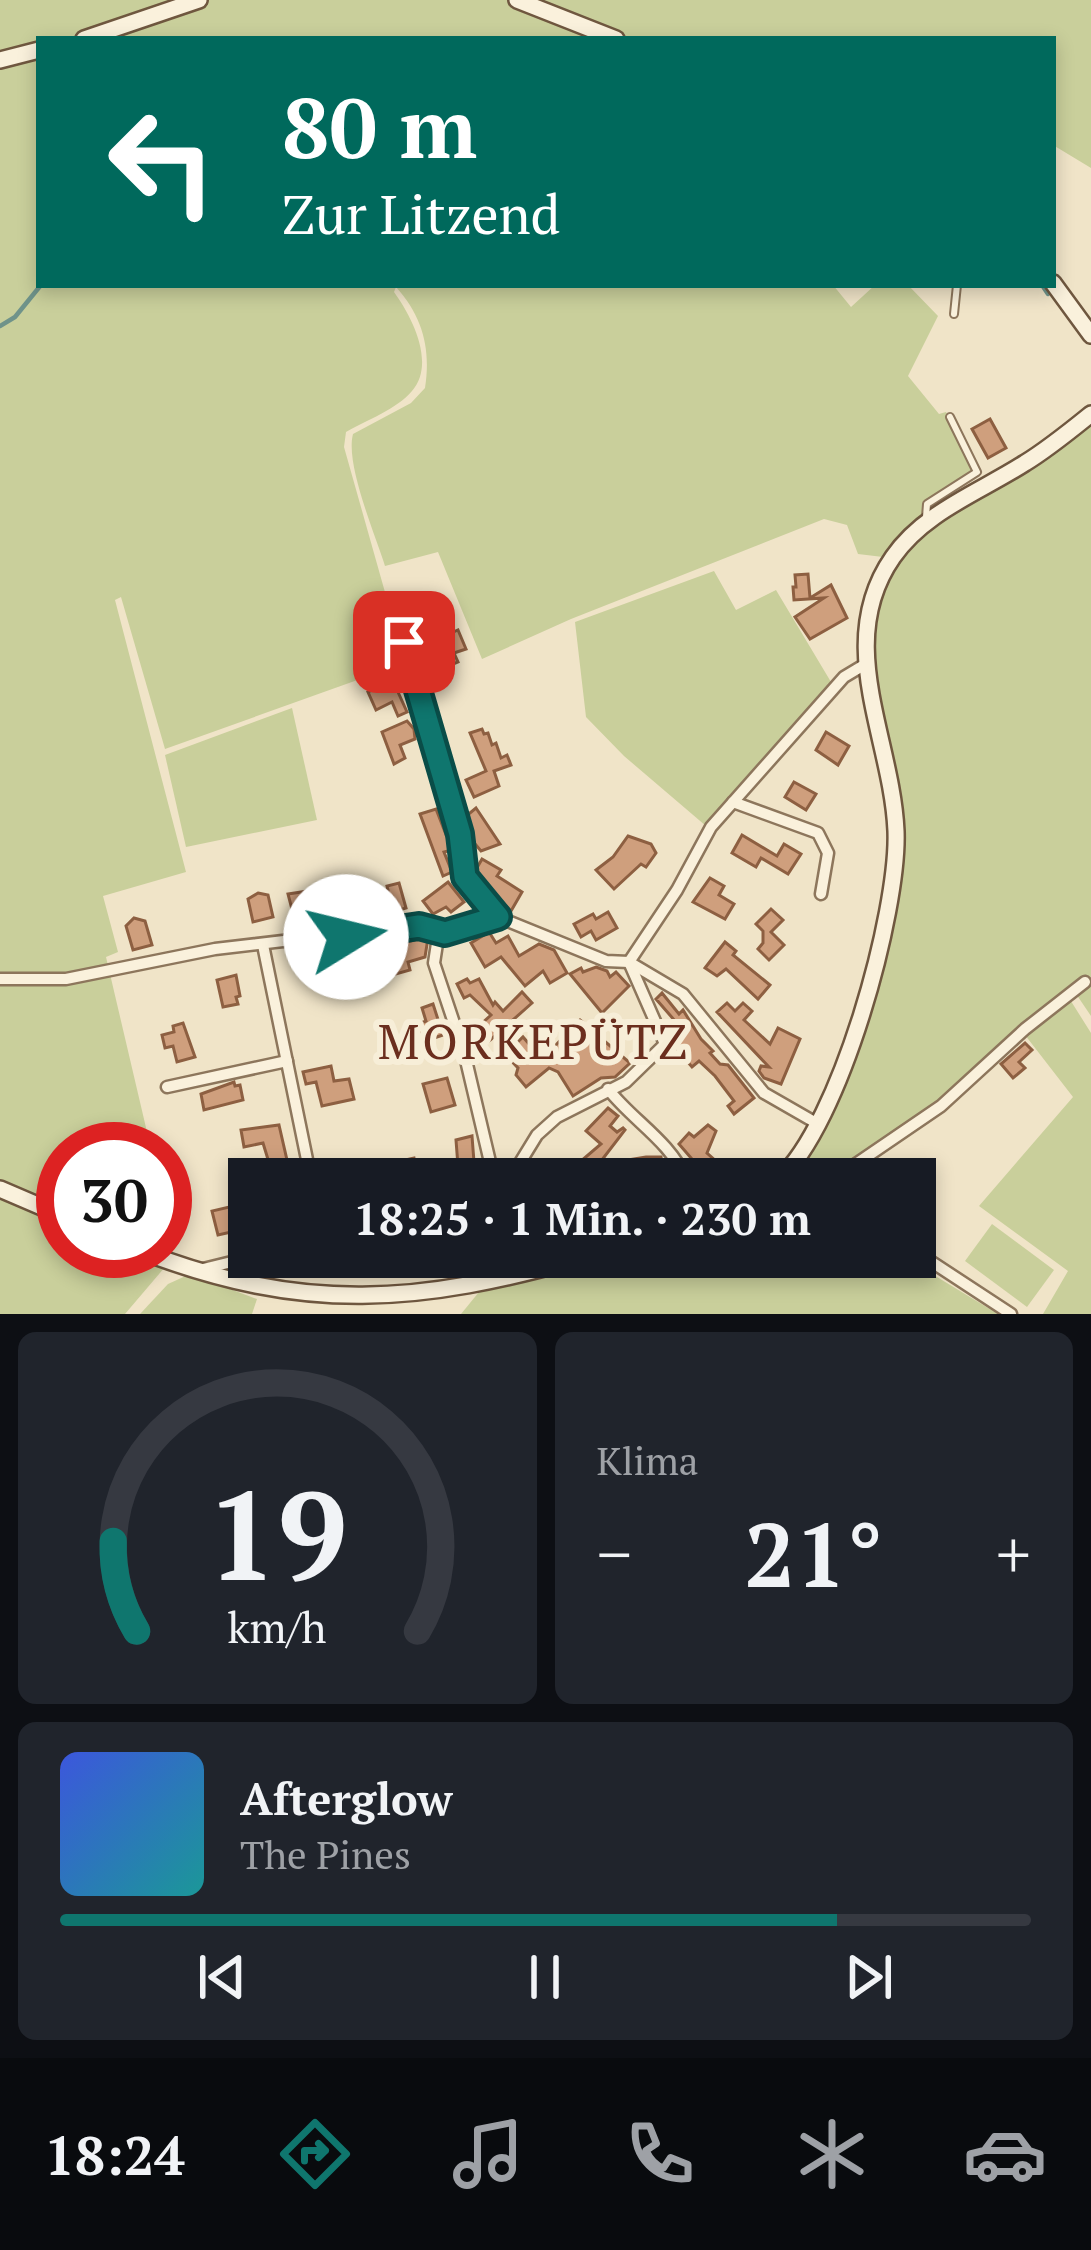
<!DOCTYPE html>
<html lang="de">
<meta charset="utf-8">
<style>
:root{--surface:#171b24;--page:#20242c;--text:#f1f3f6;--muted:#9ea1a6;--line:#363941;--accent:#0f766e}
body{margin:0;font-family:"PT Serif",serif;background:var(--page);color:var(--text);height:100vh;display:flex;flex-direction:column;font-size:45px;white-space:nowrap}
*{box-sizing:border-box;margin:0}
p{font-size:39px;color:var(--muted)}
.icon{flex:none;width:66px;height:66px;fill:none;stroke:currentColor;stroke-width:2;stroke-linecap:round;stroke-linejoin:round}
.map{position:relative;height:1314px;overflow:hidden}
.details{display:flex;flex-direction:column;gap:18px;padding:18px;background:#0d0f14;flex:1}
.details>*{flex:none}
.hud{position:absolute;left:36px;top:36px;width:1020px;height:252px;border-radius:0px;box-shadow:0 6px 18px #0003;background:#00695c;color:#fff;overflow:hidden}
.speed{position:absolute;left:36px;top:1122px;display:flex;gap:24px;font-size:60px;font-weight:700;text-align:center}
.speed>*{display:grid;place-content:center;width:156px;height:156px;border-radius:50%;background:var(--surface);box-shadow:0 6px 18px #0003;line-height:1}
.speed .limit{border:18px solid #d22;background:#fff;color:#111}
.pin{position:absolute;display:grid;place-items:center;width:102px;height:102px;color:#fff;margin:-51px;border-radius:24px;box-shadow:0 6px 18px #0006}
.me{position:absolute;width:132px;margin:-66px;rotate:81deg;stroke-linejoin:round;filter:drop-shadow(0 0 9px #0008)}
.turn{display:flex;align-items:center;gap:42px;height:252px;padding:0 48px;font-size:54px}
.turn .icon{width:156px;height:156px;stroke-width:2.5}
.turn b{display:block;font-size:84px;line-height:102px}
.big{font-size:90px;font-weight:700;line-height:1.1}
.details .card{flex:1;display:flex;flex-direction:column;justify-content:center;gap:18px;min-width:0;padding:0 42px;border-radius:18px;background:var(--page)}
.details .dial{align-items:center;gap:0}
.dial svg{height:312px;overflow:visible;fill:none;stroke:var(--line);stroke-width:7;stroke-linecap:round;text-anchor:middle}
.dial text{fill:var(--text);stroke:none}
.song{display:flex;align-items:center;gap:36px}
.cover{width:144px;height:144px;border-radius:18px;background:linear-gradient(135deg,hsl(230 70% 55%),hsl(180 70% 35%))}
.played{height:12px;border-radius:6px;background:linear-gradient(90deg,var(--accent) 80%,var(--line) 80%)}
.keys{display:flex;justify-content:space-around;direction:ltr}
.heat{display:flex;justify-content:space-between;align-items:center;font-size:66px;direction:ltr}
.details .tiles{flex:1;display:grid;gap:18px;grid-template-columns:1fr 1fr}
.card:last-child{grid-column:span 2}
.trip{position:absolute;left:228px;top:1158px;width:708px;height:120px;border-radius:0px;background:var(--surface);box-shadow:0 6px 18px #0003;font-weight:700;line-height:120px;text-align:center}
.menu{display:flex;height:192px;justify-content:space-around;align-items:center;background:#090b0e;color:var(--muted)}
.menu .icon{width:84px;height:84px}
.menu .current{color:var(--accent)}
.menu b{font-size:54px;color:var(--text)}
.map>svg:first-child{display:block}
.green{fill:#c9cf9b}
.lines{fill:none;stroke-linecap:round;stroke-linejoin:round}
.stream{stroke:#6f938a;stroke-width:4.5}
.building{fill:#cf9f7d;stroke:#8d5f41;stroke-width:3}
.lane-casing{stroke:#8d765c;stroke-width:10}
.street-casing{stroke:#8d765c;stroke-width:15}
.secondary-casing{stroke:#6f573f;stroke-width:20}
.lane{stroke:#faf1dc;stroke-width:6}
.street{stroke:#faf1dc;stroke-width:10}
.secondary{stroke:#faf1dc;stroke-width:15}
.route-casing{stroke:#0a4d48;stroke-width:30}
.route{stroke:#0f766e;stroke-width:21}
.labels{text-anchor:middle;stroke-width:12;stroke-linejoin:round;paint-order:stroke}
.quarter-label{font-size:48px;letter-spacing:3px;fill:#6b2e1e;stroke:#f7eed8}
</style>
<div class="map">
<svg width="1091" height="1314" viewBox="0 0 1091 1314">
<rect width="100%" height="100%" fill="#f0e4c8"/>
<!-- green -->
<g class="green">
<path d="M0,0H1091V168L1053,145V39H39V285H833L851,307L875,285H908L938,316L908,376L939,414L946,412L971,466V472L926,502L925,515L905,530L883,557L858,554L847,525L824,519L571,619L482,659L438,552L385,566C375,534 345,464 353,434L411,403L425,388C431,349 423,317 396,287L394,292C412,317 436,363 412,391C397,409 367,420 346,432L344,447L405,663L165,749L121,597L115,600L186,872L103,896L118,952L106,957L151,1149H63V1212L0,1184Z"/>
<path d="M1091,423V1016L1070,985L943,1096L830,1179L797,1172L842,1091L870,1009L900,884L903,826L871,661C871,627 879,593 898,564C931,513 1038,458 1091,423Z"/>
<polygon points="714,571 736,610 776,590 831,682 706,826 624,756 586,717 575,622"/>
<polygon points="292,708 317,820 186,847 165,755"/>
<polygon points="1069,998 1091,1033 1091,1314 1043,1314 1068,1271 979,1206 1073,1097 1025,1035"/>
<polygon points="0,1193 63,1221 63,1251 130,1251 165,1267 125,1314 0,1314"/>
<polygon points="992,1224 1054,1270 1027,1307 965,1261"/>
<polygon points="614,1257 904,1257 998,1314 461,1314 479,1292"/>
<polygon points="190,1274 257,1299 252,1314 140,1314 168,1284"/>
</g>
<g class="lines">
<!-- stream -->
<g class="stream">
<polyline points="1042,285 1048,294"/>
<polyline points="0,326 15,317 41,285"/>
</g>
</g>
<!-- building -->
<g class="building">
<polygon points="990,419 1006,448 988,458 972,429"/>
<polygon points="808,574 810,598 831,585 847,618 810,639 795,617 824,598 794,600 793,587 796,587 795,575"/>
<polygon points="458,630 466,649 454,653 458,662 439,670 434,652 444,648 440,638"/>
<polygon points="393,681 407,712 398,716 392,702 376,710 368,692"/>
<polygon points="407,721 414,729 415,739 400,745 405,758 394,764 382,732"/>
<polygon points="482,729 484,734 488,733 492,745 496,743 501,758 507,755 511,765 494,771 499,786 474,797 466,780 486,771 470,733"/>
<polygon points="826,732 849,746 838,765 816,750"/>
<polygon points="794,782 816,794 806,810 785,797"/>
<polygon points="476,808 500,844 481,851 470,838 465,817"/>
<polygon points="436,809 452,850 444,852 452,872 443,876 420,814"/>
<polygon points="742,835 777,856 784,844 801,854 788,874 761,858 756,867 732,853"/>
<polygon points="628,836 651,844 656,853 646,867 641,864 614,889 596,870 613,857"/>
<polygon points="482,859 501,870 497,876 522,892 511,911 474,873"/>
<polygon points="710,878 724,886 719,895 734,904 725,919 693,902"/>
<polygon points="448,882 464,902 451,912 446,907 433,914 423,901"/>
<polygon points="399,883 406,908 373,918 372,910 365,911 364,891 388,890 387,886"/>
<polygon points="308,891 314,914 294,917 288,894"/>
<polygon points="258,893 268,895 273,917 253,922 248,899"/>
<polygon points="771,909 783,920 771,932 784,945 769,960 758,949 763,943 763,931 756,924"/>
<polygon points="608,912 617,928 596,940 591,931 581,937 574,924 593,914 596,919"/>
<polygon points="134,918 145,921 152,945 133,950 126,926"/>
<polygon points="489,932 496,943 508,936 519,956 539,944 554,950 567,973 550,983 543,971 525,986 501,957 485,967 471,943"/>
<polygon points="425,937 428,938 425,957 408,962 410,970 396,974 389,947"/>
<polygon points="725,942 736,951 733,955 770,985 758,999 726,969 717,976 705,968"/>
<polygon points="596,967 607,971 610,977 616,972 629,986 602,1013 570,974 581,968 583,972"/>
<polygon points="236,975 240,996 236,997 238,1004 223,1007 217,980"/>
<polygon points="467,979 470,983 479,979 493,1005 495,1002 503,1011 522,992 532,1003 487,1043 479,1034 483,1030 479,1026 491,1015 470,995 464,998 457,984"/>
<polygon points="662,993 679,1014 683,1010 701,1039 713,1051 710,1053 720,1064 728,1065 754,1098 734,1114 728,1106 734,1101 715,1076 699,1061 692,1067 674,1046 673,1037 682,1029 656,999"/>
<polygon points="727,1003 735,1011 743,1003 752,1011 744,1020 770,1044 778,1028 800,1039 781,1084 764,1078 759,1071 761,1066 769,1067 717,1012"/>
<polygon points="433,1004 443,1035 422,1042 416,1025 426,1021 422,1008"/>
<polygon points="580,1020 630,1063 615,1077 601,1078 573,1096 558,1072 549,1068 526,1087 516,1075 518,1068 505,1054 523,1037 536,1052 543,1044 551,1050"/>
<polygon points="183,1023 195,1057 177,1062 173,1046 165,1048 162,1035 174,1032 173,1026"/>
<polygon points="1025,1043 1032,1050 1019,1062 1025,1068 1013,1078 1001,1064"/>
<polygon points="331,1066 334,1081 349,1079 354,1099 322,1106 316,1082 306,1084 303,1072"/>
<polygon points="447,1078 455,1105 431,1112 423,1084"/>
<polygon points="234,1082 235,1086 240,1085 243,1100 204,1110 201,1094"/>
<polygon points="608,1108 618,1116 610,1126 617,1132 623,1128 625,1130 598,1165 604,1172 595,1179 560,1179 601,1144 586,1131"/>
<polygon points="279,1125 287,1160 291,1160 295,1179 274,1179 263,1143 244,1147 241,1130"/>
<polygon points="708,1125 716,1131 707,1153 736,1179 699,1179 704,1173 679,1144 689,1133 694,1137"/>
<polygon points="472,1136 474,1162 458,1166 456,1140"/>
<polygon points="646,1157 661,1157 663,1170 649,1172 650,1179 631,1179 628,1160"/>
<polygon points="414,1158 418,1179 387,1179 385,1170 393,1168 392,1163"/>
<polygon points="249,1195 249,1228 218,1235 212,1211 234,1206 232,1199"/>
<polygon points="288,1257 365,1257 366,1262 292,1275"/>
</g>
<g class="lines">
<!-- lane casing -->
<g class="lane-casing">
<g id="lane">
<polyline points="954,314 957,285"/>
<polyline points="926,517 927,504 977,472 950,417"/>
</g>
</g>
<!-- street casing -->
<g class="street-casing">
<g id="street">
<polyline points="404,642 460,834 465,877 498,917"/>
<polyline points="733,802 818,833 828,853 821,894"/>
<polyline points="263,945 311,1179"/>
<polyline points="0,979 66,979 215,949 419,925 445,933"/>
<polyline points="167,1087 287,1061"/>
<path d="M608,1089C633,1121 670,1141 686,1179"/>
<polyline points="494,1179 465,1056 434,963 438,937 498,917 606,961 629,962 683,994 764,1093 818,1124"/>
<polyline points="510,1179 537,1135 557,1117 626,1082 665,1044 629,962 677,890 711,827 844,677 864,665"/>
<polyline points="834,1179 941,1106 1025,1029 1085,982"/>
<polyline points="915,1251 1011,1314"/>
<polyline points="203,1269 252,1257"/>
<polyline points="486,1283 489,1257"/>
</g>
</g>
<!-- secondary casing -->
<g class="secondary-casing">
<g id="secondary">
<polyline points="517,0 616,39"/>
<polyline points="84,39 199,0"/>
<polyline points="0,60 39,50"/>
<polyline points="1053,283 1091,335"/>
<path d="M779,1179C840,1125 899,912 896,831C892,738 833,643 893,557C924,512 980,492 1025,463C1048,449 1070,431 1091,414"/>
<polyline points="0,1189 63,1216"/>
<path d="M141,1251C305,1314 419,1304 585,1257"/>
</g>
</g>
<!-- lane -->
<use href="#lane" class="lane"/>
<!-- street -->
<use href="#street" class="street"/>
<!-- secondary -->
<use href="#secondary" class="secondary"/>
</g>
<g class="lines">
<!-- route casing -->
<g class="route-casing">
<polyline id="route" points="346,937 419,926 445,933 498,917 465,877 460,834 404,642"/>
</g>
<!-- route -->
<use href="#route" class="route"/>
</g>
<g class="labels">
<!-- quarter labels -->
<g class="quarter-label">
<text x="534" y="1059">MORKEPÜTZ</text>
</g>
</g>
</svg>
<div class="speed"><div class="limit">30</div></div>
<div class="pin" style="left:404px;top:642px;background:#d93025"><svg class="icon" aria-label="arrive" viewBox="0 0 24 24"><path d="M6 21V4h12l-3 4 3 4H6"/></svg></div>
<svg class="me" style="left:346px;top:937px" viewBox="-20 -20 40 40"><circle r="19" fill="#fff"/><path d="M0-13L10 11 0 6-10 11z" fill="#0f766e"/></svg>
<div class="trip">18:25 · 1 Min. · 230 m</div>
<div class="hud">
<div class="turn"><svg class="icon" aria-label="left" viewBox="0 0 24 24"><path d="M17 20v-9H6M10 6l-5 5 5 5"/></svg><div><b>80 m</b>Zur Litzend</div></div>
</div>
</div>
<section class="details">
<div class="tiles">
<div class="card dial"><svg viewBox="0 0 100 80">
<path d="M14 69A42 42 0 1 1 86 69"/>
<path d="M14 69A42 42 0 0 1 8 46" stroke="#0f766e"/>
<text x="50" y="56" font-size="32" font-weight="700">19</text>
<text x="50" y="72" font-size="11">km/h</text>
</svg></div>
<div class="card"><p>Klima</p>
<div class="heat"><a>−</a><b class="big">21°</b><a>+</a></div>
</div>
<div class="card">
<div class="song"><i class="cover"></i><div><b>Afterglow</b><p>The Pines</p></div></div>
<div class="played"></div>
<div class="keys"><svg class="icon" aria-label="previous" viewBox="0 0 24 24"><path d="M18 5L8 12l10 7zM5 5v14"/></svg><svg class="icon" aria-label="pause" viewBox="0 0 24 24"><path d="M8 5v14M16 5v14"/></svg><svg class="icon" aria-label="next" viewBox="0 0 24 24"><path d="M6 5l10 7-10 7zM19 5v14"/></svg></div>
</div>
</div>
</section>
<nav class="menu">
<b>18:24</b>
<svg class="icon current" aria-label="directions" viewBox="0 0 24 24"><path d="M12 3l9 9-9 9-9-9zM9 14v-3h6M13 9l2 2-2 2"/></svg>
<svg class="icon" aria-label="music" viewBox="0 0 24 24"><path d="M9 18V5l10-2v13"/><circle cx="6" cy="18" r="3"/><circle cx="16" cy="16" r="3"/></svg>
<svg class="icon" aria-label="phone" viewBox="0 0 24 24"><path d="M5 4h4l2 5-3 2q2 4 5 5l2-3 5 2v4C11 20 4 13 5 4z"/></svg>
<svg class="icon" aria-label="climate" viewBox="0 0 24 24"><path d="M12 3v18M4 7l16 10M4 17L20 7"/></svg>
<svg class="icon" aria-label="car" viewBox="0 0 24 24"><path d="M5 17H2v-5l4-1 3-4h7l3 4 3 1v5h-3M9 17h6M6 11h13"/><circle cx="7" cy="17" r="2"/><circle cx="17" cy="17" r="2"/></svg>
</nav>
